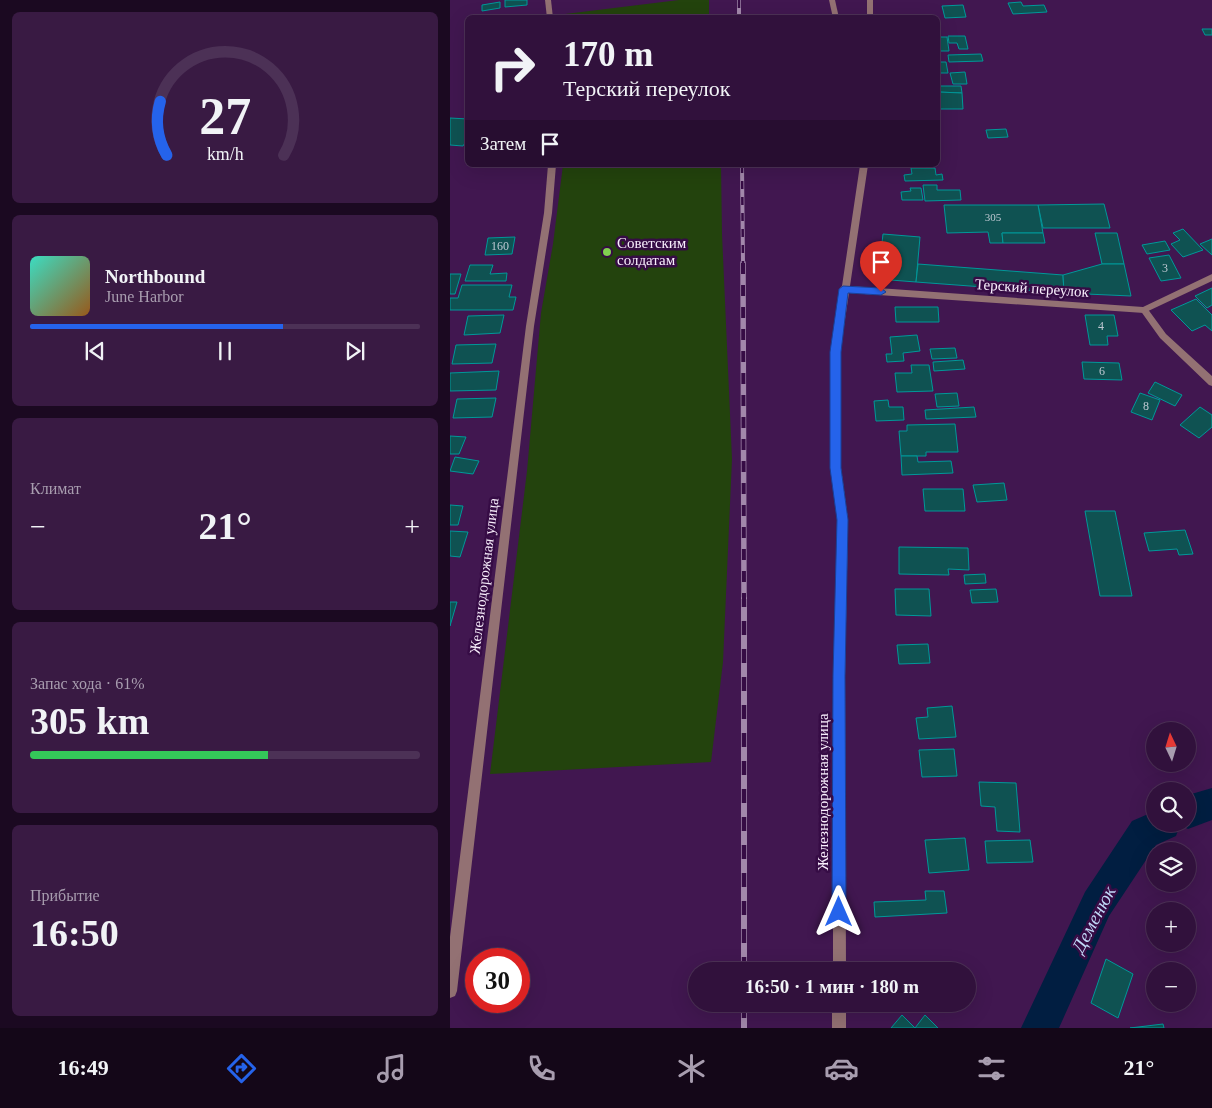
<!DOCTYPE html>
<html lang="ru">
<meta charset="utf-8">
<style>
:root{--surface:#31113c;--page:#391a43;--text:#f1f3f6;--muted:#a89daf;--line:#4c3156;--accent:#2563eb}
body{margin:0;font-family:Georgia,serif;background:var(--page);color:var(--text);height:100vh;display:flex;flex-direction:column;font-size:19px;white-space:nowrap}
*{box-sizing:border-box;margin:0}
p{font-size:16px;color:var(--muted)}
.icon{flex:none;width:28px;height:28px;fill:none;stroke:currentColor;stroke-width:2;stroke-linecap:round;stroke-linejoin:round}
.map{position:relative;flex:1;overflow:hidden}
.drawer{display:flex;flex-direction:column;gap:12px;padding:12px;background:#1b0921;width:450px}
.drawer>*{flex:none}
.guide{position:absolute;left:15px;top:15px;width:475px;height:152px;border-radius:8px;box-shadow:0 5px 20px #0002,0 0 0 1px var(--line);background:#31113c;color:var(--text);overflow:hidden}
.needle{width:32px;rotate:356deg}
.controls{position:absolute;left:696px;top:722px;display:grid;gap:10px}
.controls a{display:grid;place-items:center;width:50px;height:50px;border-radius:50%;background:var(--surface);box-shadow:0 5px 20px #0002,0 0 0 1px var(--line);font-size:25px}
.speed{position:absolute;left:15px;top:948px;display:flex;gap:10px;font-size:25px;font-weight:700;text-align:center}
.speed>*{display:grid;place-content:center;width:65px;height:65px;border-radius:50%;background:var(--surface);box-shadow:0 5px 20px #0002,0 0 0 1px var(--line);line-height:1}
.speed .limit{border:8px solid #d22;background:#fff;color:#111}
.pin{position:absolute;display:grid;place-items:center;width:42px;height:42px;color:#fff;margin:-51px -21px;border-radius:50% 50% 50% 0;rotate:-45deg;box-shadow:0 0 5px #0007}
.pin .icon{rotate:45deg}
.me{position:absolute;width:55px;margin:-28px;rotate:0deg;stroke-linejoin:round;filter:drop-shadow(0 0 4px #0008)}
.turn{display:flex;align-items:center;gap:18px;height:105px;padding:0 15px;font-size:22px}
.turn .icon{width:65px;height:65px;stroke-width:2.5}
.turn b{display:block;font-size:35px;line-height:42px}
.then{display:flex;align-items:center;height:48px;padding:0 15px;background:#0003;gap:10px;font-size:19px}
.big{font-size:38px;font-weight:700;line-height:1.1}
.drawer .widget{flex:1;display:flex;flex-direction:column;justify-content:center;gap:8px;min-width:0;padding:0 18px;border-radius:8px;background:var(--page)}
.drawer .dial{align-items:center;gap:0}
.dial svg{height:130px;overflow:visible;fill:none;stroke:var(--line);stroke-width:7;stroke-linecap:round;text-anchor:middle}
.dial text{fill:var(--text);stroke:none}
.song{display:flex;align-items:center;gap:15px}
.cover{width:60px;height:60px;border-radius:8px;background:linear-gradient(135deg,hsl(170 70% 55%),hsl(30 70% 35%))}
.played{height:5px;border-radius:2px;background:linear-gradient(90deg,var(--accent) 65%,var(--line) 65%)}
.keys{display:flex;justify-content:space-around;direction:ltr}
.heat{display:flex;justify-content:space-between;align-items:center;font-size:28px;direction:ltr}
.charge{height:8px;border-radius:4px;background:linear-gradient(90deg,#34c759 61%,var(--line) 0)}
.trip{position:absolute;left:238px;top:962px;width:288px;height:50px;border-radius:25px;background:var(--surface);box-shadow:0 5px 20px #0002,0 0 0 1px var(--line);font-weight:700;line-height:50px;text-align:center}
.tab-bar{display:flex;height:80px;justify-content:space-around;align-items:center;background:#140718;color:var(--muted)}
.tab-bar .icon{width:35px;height:35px}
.tab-bar .selected{color:var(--accent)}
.tab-bar b{font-size:22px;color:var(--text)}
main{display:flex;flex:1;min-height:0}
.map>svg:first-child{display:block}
.green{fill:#23430d}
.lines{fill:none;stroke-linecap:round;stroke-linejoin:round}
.canal{fill:#011e41;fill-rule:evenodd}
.building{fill:#0f5252;stroke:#019899}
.service{fill:#937173;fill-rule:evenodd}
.minor{fill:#937173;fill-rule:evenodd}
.rail-far2-casing{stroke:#a288ab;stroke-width:4}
.rail-far1-casing{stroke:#a288ab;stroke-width:5.5}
.rail-casing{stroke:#a288ab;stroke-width:6}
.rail-far2{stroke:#360c45;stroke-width:2.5;stroke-dasharray:8;stroke-linecap:butt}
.rail-far1{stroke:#360c45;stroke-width:4;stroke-dasharray:11;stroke-linecap:butt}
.rail{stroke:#360c45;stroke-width:4.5;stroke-dasharray:14;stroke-linecap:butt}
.route{fill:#2563eb;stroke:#184099}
.poi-dot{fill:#81d050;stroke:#360c45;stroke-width:2}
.labels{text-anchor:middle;stroke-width:5;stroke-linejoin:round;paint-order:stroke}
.far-number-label{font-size:11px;fill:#bec8d2}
.number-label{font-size:12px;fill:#bec8d2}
.poi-label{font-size:15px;fill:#f9effd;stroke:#360c45;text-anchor:start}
.street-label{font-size:15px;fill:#f9effd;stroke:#360c45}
.near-water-label{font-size:19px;font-style:italic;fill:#c1d9f8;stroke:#360c45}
</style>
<main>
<section class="drawer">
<div class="widget dial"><svg viewBox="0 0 100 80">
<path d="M14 69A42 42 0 1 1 86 69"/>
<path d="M14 69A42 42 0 0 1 10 36" stroke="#2563eb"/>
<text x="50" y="56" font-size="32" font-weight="700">27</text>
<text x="50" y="72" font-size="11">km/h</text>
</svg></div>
<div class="widget">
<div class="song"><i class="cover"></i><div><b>Northbound</b><p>June Harbor</p></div></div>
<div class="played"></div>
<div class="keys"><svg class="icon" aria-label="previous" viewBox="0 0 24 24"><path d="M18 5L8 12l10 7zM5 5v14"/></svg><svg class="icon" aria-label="pause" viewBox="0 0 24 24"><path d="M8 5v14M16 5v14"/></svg><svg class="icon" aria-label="next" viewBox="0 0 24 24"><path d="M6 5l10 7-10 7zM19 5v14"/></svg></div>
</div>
<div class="widget"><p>Климат</p>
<div class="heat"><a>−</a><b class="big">21°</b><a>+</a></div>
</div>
<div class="widget"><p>Запас хода · 61%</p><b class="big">305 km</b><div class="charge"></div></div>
<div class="widget"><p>Прибытие</p><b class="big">16:50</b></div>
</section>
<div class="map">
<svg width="762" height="1028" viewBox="0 0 762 1028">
<rect width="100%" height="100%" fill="#411750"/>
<!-- green -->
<g class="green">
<polygon points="229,0 259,0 259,17 107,17 107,15"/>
<polygon points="113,165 271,165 272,234 282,459 273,662 261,762 40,774 77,471 91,313 103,244"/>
</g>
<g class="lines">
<!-- canal -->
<polygon class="canal" points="762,788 762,820 738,829 730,825 726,836 706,845 659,916 609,1028 571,1028 635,892 682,821 705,811 705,824 738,824 738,795"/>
</g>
<!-- building -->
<g class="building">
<polygon points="55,0 77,0 77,5 55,7"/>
<polygon points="50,2 50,8 32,11 32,5"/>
<polygon points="571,2 573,6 594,5 597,12 563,14 558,3"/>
<polygon points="513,5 516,17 495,18 492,6"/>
<polygon points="752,29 762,29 762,35 755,35"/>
<polygon points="498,36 515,36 518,49 509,49 507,43 499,43"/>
<polygon points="488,37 497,37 499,51 488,51"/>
<polygon points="531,54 533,61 499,62 498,55"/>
<polygon points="488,62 496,62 498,73 488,73"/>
<polygon points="515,72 517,84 503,84 500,73"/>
<polygon points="488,86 511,86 512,93 488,92"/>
<polygon points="488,92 512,93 513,109 488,109"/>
<polygon points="0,118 18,119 18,138 13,146 0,145"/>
<polygon points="556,129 558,137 538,138 536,130"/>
<polygon points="461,168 485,168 486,175 492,174 493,180 455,181 454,175 462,174"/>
<polygon points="473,185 487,185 487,190 510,190 511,200 475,201"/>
<polygon points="460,188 471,188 473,200 452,200 451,192 461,191"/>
<polygon points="654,204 660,228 593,228 588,205"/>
<polygon points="494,205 588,205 593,233 552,233 553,243 540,243 538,232 497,233"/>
<polygon points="733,229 753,250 733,257 721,244 730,240 723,233"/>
<polygon points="552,233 593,233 595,243 553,243"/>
<polygon points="645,233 667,233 674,264 652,264"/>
<polygon points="433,234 470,237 466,282 428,279"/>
<polygon points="65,237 62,254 35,255 38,238"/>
<polygon points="762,239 762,255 750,244"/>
<polygon points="715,241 720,250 697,254 692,245"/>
<polygon points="719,255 731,278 711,281 699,258"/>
<polygon points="468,264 613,275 614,293 466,282"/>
<polygon points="652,264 674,264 681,296 614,293 613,275"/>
<polygon points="20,265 43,265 40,274 57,273 56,281 15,281"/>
<polygon points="0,274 11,274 5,294 0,294"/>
<polygon points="12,285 62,285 59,297 66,297 63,310 0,310 0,298 8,298"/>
<polygon points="762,288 762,305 757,308 745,296"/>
<polygon points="746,299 762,315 762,331 755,325 742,331 721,310"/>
<polygon points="445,307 488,307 489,322 446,322"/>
<polygon points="54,315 50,333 14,335 18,316"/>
<polygon points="635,315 664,315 668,336 657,336 658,345 640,345"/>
<polygon points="467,335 470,351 453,353 454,361 437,362 436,354 442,354 440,337"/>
<polygon points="46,344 42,363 2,364 6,345"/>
<polygon points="505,348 507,358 482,359 480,349"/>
<polygon points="513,360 515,369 484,371 483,362"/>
<polygon points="632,362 669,363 672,380 634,379"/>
<polygon points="461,365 479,365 483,391 447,392 445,373 462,373"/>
<polygon points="49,371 46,390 0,391 0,373"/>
<polygon points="705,382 732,395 725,406 698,393"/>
<polygon points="507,393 509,406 487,407 485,394"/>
<polygon points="690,393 710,400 702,420 681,412"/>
<polygon points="46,398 42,417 3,418 7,399"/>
<polygon points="438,400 439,407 453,407 454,420 426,421 424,401"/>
<polygon points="524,407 526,417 476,419 475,410"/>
<polygon points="750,407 762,415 762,427 749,438 730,425"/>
<polygon points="505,424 508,452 476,452 476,456 451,456 449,431 457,431 457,425"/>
<polygon points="0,436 16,437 9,454 0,454"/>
<polygon points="451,456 467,456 468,462 501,461 503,473 452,475"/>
<polygon points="5,457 29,461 23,474 0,471"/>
<polygon points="554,483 557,500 527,502 523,485"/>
<polygon points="473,489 513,489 515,511 475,511"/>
<polygon points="0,505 13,506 8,525 0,525"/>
<polygon points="635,511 665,511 682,596 650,596"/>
<polygon points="735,530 743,554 729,555 727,549 699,551 694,533"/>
<polygon points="0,531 18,532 10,557 0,556"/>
<polygon points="449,547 518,548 519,570 498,569 499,575 449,574"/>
<polygon points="535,574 536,583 515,584 514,575"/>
<polygon points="445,589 479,589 481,616 446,615"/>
<polygon points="546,589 548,602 522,603 520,590"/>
<polygon points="0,602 7,602 0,626"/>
<polygon points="478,644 480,663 449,664 447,645"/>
<polygon points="502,706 506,737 469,739 466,718 478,717 477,708"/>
<polygon points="504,749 507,776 472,777 469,750"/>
<polygon points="529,782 566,783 570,832 547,831 545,807 531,806"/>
<polygon points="515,838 519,870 479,873 475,840"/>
<polygon points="580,840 583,862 537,863 535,841"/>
<polygon points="475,891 494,891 497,913 425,917 424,902 476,900"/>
<polygon points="656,959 683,974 668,1018 641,1003"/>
<polygon points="452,1015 465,1028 441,1028"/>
<polygon points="475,1015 488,1028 465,1028"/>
<polygon points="713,1024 714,1028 680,1028"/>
</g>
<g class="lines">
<!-- service -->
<g class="service">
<polygon points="379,0 385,0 389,18 383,18"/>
<polygon points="694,307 697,308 716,334 762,376 762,386 759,385 710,338 690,310"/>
</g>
<!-- minor -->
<g class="minor">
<polygon points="95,0 101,0 103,18 97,18"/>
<rect x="417" y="0" width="6" height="18"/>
<polygon points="98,165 106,165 102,213 84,326 7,991 5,996 0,998 0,937 76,326 94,213"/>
<polygon points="410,165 418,165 400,286 693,307 762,274 762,281 694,313 399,293 390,352 391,468 398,520 395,676 396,971 383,971 383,676 388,520 381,468 382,352 391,291 389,289 392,286"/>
<rect x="382" y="1004" width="14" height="24"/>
</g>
<!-- rail-far2 casing -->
<g class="rail-far2-casing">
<g id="rail-far2">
<polyline points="289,0 289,18"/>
<polyline points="292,165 293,264"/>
</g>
</g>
<!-- rail-far1 casing -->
<g class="rail-far1-casing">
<polyline id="rail-far1" points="293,263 294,600"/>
</g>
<!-- rail casing -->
<g class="rail-casing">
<g id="rail">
<polyline points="294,971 294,599"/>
<polyline points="294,1004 294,1028"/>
</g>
</g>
<!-- rail-far2 -->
<use href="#rail-far2" class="rail-far2"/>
<!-- rail-far1 -->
<use href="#rail-far1" class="rail-far1"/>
<!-- rail -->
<use href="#rail" class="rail"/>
</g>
<!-- route -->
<polygon class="route" points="393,286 431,288 436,292 431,295 398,293 391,352 391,468 398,520 395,676 396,912 394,917 389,919 384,917 382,912 383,676 387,520 380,468 380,352 389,289"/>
<!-- markers -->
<circle class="poi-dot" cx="157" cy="252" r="5"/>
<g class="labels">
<!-- far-number labels -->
<g class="far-number-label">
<text x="543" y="221">305</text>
</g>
<!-- number labels -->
<g class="number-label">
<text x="50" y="250">160</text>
<text x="715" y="272">3</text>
<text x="651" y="330">4</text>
<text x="652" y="375">6</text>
<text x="696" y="410">8</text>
</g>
<!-- poi labels -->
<g class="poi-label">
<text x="167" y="248">Советским<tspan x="167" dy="17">солдатам</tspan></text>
</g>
<!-- street labels -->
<g class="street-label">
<text transform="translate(582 288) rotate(4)" y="5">Терский переулок</text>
<text transform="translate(34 576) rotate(-83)" y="5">Железнодорожная улица</text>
<text transform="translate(373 792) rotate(-90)" y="5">Железнодорожная улица</text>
</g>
<!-- near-water labels -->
<g class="near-water-label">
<text transform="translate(643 919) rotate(-62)" y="7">Деменюк</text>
</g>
</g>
</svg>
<div class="controls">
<a><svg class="needle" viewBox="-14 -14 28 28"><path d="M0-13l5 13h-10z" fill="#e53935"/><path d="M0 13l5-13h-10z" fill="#a89daf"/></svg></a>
<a><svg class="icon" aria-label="search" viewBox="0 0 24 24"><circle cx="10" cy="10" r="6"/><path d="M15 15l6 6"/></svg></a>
<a><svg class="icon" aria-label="layers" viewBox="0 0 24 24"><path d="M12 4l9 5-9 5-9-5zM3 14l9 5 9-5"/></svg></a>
<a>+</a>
<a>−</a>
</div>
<div class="speed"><div class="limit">30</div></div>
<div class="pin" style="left:431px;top:292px;background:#d93025"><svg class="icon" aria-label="arrive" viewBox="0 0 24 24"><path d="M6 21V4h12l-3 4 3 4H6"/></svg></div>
<svg class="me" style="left:389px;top:912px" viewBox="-20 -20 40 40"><path d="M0-17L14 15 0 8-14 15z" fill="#2563eb" stroke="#fff" stroke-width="4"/></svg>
<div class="trip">16:50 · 1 мин · 180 m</div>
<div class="guide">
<div class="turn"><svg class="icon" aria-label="right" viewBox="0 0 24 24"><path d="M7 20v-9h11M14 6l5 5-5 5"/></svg><div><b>170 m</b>Терский переулок</div></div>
<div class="then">Затем<svg class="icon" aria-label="arrive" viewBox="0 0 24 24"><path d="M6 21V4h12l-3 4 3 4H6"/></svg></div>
</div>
</div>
</main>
<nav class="tab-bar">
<b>16:49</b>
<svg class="icon selected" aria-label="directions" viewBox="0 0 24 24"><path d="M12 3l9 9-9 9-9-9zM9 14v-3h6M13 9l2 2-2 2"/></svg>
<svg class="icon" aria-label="music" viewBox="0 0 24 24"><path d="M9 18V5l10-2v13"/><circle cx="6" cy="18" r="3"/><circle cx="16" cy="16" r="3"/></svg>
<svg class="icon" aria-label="phone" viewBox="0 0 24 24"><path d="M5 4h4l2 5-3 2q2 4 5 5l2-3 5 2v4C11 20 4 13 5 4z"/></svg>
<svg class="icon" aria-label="climate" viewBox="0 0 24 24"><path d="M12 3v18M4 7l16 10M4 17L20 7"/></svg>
<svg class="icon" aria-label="car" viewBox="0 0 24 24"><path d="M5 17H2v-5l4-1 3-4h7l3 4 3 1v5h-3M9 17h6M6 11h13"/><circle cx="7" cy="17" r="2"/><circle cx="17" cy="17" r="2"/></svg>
<svg class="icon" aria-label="filters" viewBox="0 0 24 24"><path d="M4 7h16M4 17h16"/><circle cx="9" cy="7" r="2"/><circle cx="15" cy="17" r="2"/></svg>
<b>21°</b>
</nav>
